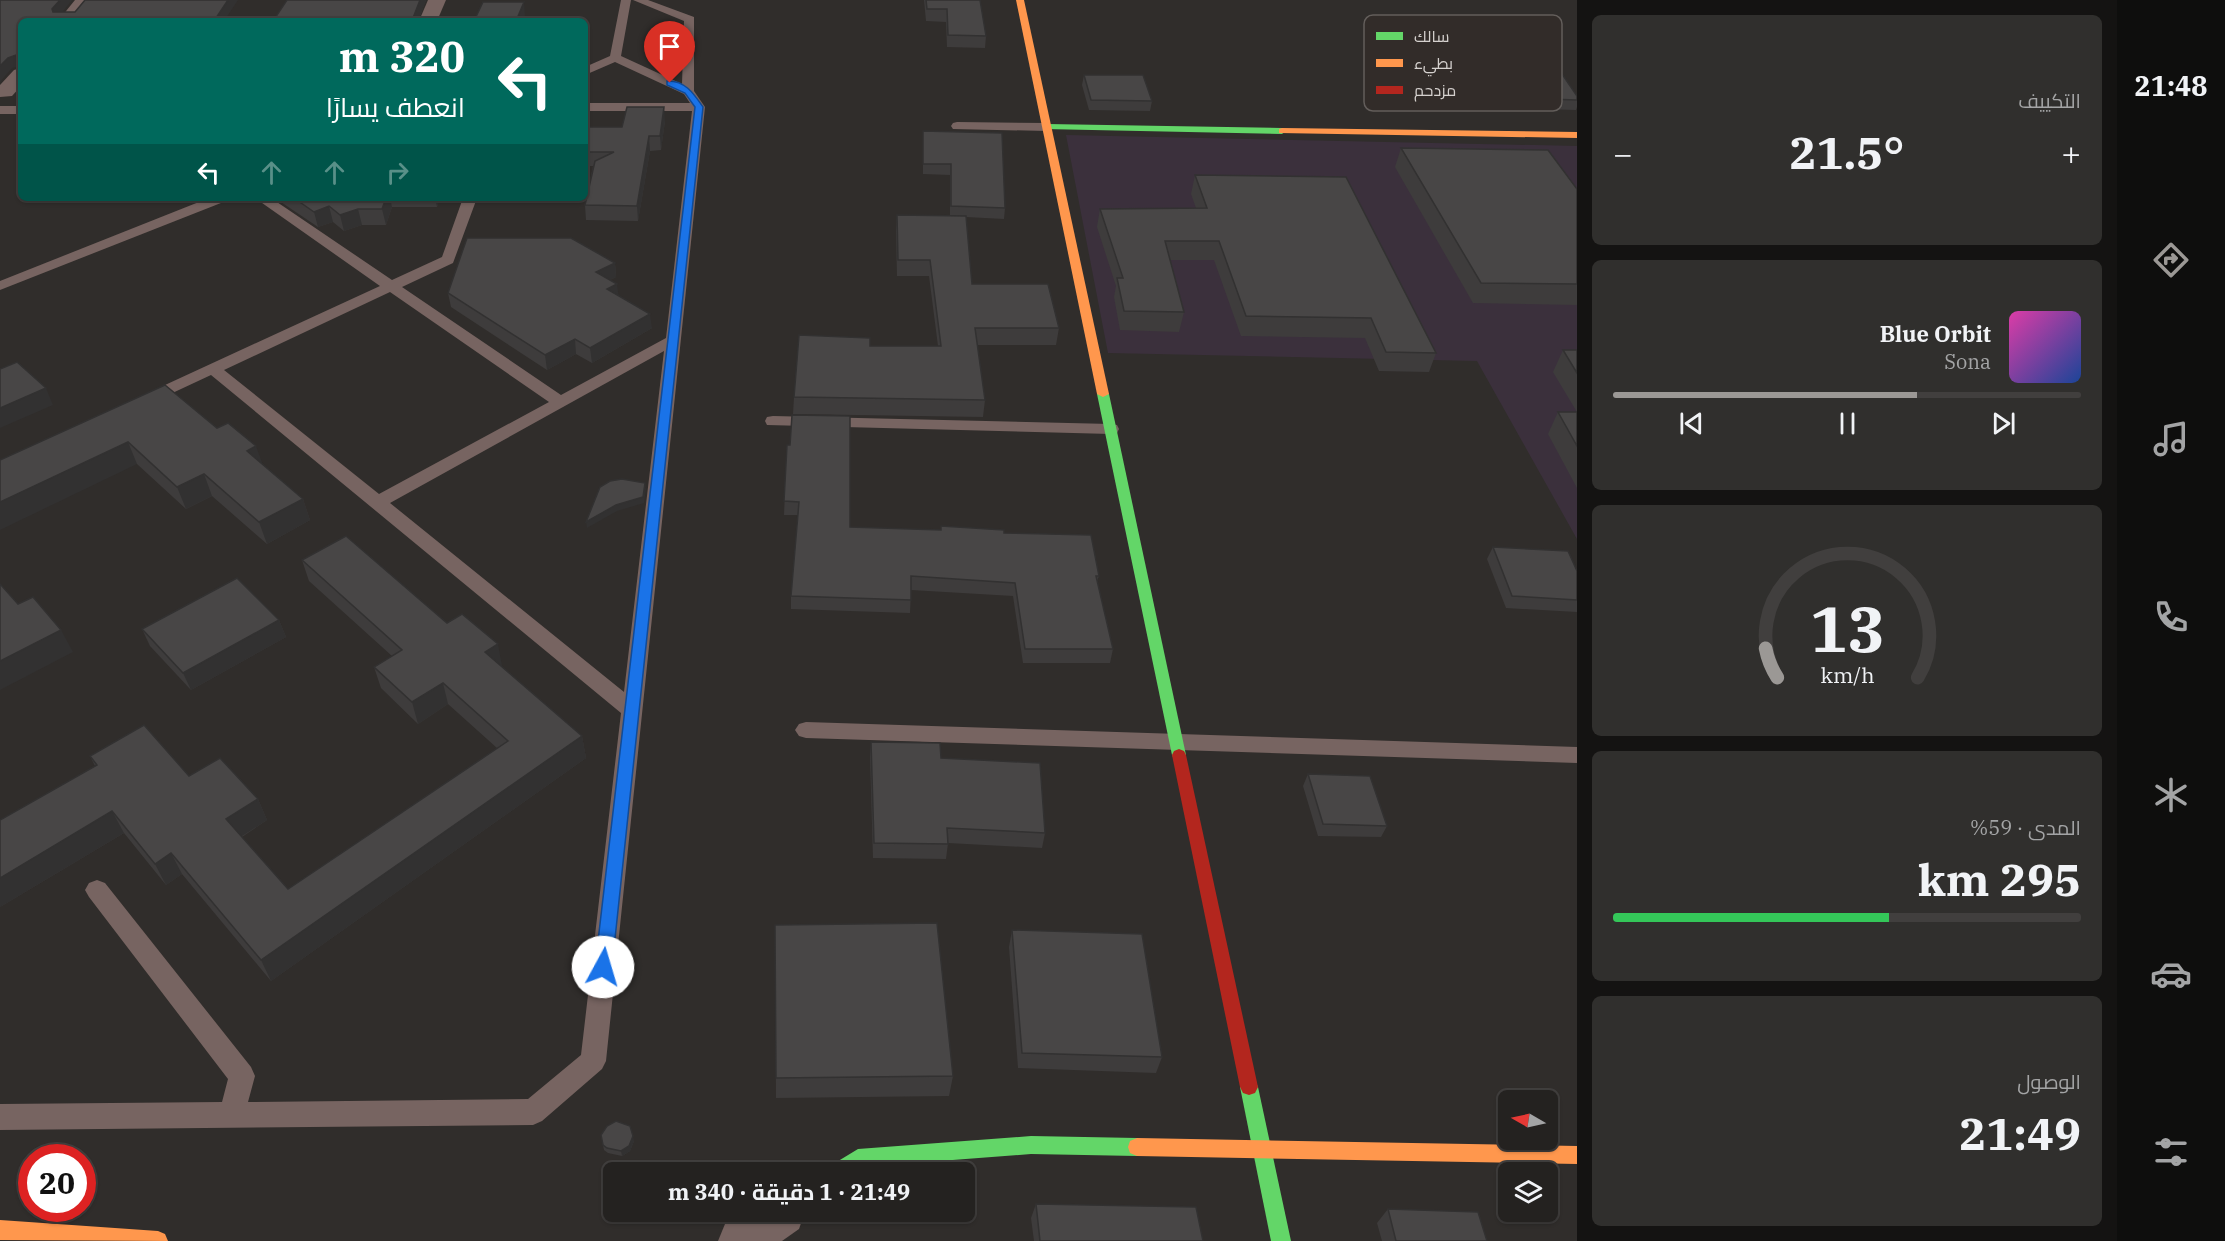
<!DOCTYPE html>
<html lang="ar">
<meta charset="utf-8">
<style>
:root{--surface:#242220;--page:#302f2d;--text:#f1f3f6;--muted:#a3a4a5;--line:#413f3e;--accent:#9b9895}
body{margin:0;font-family:"IBM Plex Serif",Cairo,serif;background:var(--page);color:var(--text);direction:rtl;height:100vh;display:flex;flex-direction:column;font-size:22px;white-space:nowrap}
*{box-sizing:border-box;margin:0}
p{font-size:20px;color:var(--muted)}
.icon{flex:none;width:33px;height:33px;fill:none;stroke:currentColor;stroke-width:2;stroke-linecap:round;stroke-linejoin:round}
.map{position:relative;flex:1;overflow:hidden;direction:ltr}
.details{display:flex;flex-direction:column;gap:15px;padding:15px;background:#141312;width:540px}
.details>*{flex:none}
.hud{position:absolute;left:18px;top:18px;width:570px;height:183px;border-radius:9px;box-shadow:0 2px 4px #0004,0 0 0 2px var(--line);direction:rtl;background:#00695c;color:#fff;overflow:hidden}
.needle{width:39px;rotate:279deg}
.buttons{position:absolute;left:1498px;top:1090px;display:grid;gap:12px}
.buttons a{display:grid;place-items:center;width:60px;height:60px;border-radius:9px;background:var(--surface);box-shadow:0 2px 4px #0004,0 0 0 2px var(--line);font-size:30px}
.speed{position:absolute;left:18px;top:1144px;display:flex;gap:12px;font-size:30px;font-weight:700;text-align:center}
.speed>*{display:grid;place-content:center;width:78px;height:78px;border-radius:50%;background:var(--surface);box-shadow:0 2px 4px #0004,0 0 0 2px var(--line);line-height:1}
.speed .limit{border:9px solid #d22;background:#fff;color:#111}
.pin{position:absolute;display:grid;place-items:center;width:51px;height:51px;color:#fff;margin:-62px -26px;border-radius:50% 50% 50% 0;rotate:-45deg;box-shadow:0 0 6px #0007}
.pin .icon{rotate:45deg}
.me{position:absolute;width:66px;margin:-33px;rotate:6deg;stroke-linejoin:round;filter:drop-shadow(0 0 4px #0008)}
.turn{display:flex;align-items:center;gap:21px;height:126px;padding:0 24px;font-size:27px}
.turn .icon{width:78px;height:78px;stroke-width:2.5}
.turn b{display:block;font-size:42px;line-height:51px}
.lanes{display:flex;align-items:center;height:57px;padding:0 24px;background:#0003;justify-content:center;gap:30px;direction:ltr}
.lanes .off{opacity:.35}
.big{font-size:45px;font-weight:700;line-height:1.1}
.details .widget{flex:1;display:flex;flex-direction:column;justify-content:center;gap:9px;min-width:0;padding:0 21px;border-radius:9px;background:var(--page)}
.details .dial{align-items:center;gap:0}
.dial svg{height:156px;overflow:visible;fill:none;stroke:var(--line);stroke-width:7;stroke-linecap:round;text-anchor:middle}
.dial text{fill:var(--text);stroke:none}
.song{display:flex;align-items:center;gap:18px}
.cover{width:72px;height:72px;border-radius:9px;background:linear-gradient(135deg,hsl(320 70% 55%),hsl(220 70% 35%))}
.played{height:6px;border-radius:3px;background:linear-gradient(90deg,var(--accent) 65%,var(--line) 65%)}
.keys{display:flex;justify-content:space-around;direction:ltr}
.heat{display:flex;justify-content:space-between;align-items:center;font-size:33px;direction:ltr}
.charge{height:9px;border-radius:4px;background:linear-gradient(90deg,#34c759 59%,var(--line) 0)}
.trip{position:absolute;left:603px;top:1162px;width:372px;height:60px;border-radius:9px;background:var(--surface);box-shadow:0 2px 4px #0004,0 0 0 2px var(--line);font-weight:700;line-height:60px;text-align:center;direction:rtl}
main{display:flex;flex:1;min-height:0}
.tabs{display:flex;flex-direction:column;width:108px;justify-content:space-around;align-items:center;background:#0e0e0d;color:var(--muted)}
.tabs .icon{width:42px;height:42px}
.tabs .selected{color:var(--accent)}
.tabs b{font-size:27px;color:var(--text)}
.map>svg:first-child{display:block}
.industrial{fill:#3b303c}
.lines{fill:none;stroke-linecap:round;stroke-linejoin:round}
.lane{fill:#776461;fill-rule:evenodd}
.street{fill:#776461;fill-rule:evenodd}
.fast{fill:#63d668;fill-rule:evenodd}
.slow{fill:#ff974d;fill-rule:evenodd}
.jam{fill:#b3261e;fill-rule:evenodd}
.wall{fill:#3e3c3c}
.shaded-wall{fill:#323131}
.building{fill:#484646;stroke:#323131;stroke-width:1.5}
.route{fill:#1a73e8;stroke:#114b97;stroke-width:1.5}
.key{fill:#322c29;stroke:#635e5b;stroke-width:1.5}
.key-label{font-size:16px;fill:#d5d1ce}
</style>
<main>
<nav class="tabs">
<b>21:48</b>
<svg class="icon selected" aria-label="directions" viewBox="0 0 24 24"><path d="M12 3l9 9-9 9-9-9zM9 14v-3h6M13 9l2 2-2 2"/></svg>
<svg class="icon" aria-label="music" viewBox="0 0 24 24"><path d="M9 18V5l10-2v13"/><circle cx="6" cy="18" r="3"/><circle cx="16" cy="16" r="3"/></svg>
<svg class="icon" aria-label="phone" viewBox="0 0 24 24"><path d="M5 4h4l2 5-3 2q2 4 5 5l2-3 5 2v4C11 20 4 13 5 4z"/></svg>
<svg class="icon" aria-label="climate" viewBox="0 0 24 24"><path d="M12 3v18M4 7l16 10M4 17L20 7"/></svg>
<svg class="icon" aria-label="car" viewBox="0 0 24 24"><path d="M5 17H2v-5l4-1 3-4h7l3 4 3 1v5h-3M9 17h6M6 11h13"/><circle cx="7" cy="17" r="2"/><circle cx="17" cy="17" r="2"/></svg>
<svg class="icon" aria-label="filters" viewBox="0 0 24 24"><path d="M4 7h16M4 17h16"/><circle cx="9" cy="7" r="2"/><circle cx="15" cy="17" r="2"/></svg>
</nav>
<section class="details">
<div class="widget"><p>التكييف</p>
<div class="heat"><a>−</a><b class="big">21.5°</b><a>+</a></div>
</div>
<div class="widget">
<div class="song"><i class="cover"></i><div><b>Blue Orbit</b><p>Sona</p></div></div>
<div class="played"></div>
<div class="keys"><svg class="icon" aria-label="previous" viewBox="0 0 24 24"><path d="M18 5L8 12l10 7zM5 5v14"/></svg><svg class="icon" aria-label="pause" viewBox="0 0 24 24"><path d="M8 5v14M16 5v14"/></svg><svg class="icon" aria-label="next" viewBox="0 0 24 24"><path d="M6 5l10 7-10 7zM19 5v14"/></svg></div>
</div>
<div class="widget dial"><svg viewBox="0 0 100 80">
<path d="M14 69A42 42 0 1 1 86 69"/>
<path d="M14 69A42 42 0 0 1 8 54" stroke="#9b9895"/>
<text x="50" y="56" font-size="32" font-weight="700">13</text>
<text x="50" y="72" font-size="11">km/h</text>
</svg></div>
<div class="widget"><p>المدى · 59%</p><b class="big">295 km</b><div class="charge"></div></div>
<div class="widget"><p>الوصول</p><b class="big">21:49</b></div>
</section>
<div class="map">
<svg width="1577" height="1241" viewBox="0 0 1577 1241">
<rect width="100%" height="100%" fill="#302d2b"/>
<!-- industrial -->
<polygon class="industrial" points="1066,135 1577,146 1577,539 1477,361 1108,353"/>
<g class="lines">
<!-- lane -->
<g class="lane">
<path d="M621,0H631L621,56L682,84L684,21L633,0H648L694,17V91L705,107L606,1061L602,1069L542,1121L533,1125L0,1130V1104L222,1102L228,1079L89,897L85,890L89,883L97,880L105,883L251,1067L255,1076L248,1102L528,1099L581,1055L621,713L211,375L151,403L145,405L137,400L139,397L380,286L255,198H271L392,280L442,257L463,198H477L453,263L402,287L561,395L666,338L692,111H585V103H690L684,94L615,62L585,75V67L610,56ZM390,292L549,402L379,494L224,370ZM664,351L624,692L390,503Z"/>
<rect x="0" y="106" width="21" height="8"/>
<polygon points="957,122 1047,123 1053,127 1047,131 953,129 951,126 953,123"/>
<polygon points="209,198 228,198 226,201 0,290 0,281"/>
<polygon points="773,416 1111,424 1117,425 1119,429 1117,433 1111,434 767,425 765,421 767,417"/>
<polygon points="806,722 1577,747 1577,763 806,738 799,736 795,730 799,724"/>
</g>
<!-- street -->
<g class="street">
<polygon points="75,0 94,0 77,21 58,21"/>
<polygon points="428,0 446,0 437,21 419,21"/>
<polygon points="21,68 21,86 12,96 0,97 0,85 14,70"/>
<polygon points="742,1212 805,1212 799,1229 782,1241 718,1241 725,1224"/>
</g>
<!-- fast -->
<g class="fast">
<polygon points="1047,124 1282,128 1286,131 1282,134 1044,129 1043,127"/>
<polygon points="1103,391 1109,394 1186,755 1184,759 1174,759 1172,755 1097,394"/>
<polygon points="1249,1079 1255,1081 1258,1087 1291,1241 1271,1241 1240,1087 1243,1081"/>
<polygon points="1031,1136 1137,1138 1144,1141 1146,1147 1144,1153 1137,1156 1031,1154 861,1167 853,1173 828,1173 830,1166 858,1149"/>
</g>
<!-- slow -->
<g class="slow">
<polygon points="1016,0 1024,0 1109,394 1103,397 1097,394"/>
<polygon points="1282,128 1577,132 1577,138 1279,133 1279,129"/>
<polygon points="1137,1138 1577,1146 1577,1164 1137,1156 1130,1153 1128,1147 1130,1141"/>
<polygon points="0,1220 158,1231 165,1234 168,1241 0,1240"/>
</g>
<!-- jam -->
<polygon class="jam" points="1179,749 1184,751 1186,755 1258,1087 1255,1093 1249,1095 1243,1093 1240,1087 1172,755 1174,751"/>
</g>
<!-- wall -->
<g class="wall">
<polygon points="426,0 418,21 273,21"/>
<polygon points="924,0 980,0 986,36 985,48 947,47 946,22 926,21"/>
<polygon points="1498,69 1577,96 1577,107 1576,110 1512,108 1494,79"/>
<polygon points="1084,75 1152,101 1150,111 1089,110 1082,85"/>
<polygon points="665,121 661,150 650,151 638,221 586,220 585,205 593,166 585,166 585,127 622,127"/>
<polygon points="923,131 1005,208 1004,219 966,217 972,284 1059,328 1056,345 977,345 985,400 983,417 793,414 794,397 870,346 938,346 929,276 897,276 896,231 897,215 950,216 950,175 923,174"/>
<polygon points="1401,148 1577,189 1577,305 1473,303 1395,167"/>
<polygon points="1195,175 1436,353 1429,372 1379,371 1365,338 1241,336 1214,260 1170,260 1184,312 1179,332 1120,330 1114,297 1116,286 1097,227 1100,209 1196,208 1191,194"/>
<polygon points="275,198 440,198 437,207 392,207 386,225 362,225 344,231 333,222 318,227"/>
<polygon points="615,263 616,277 610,280 619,296 652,328 592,363 576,354 547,370 451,307 448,293"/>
<polygon points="1563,350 1577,350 1577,488 1548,434 1558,412 1577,412 1553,372"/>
<polygon points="217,428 303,499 310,520 267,544 212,496 186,509 137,464 0,460"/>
<polygon points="787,445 850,527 1004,533 1099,576 1097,581 1113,649 1110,663 1023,663 1013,596 911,590 910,613 791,609 791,596 798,515 784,515"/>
<polygon points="1493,547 1577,571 1577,612 1506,608 1487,559"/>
<polygon points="302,560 447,623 502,666 501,667 582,736 586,758 271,981 182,874 166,885 124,833 0,907 95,766 90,756 189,776 258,799 267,820 242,837 288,889 497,748 448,704 418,724 381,688 374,667 392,656 309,581"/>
<polygon points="279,620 286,637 191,690 150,646 142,629"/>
<polygon points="871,742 941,758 1045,833 1042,848 948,843 946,859 873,858 870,757"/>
<polygon points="1308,774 1387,826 1381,837 1318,836 1303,786"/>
<polygon points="775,925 953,1076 949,1096 776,1098"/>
<polygon points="1012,930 1162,1057 1156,1073 1018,1068 1009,947"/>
<polygon points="601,1135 634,1141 630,1151 622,1156 608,1153 604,1150"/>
<polygon points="1036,1204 1203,1241 1034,1241 1031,1218"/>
<polygon points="1388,1209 1487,1241 1382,1241 1377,1223"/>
</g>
<!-- shaded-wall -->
<g class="shaded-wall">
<polygon points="60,0 72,0 56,20 53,12 52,9"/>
<polygon points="228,0 238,0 224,21 214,21"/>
<polygon points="420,0 426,0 418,21 414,21 413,18"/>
<polygon points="524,2 525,16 523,21 516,21"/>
<polygon points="16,55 20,66 12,68 0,82 0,66 8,58"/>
<polygon points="664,107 665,121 661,150 660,136"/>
<polygon points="649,136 650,151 638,221 637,206"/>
<polygon points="386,198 390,198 392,207 386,225 382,209"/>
<polygon points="435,198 440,198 437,207"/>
<polygon points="329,206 333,222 318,227 314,212"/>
<polygon points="358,209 362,225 344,231 340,215"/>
<polygon points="615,263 616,277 598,286 596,272"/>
<polygon points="617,284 619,299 607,289"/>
<polygon points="650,314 652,328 592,363 590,348"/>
<polygon points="575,339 576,354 547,370 545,355"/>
<polygon points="46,388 53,405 0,428 0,408"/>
<polygon points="128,442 137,464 0,530 0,502"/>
<polygon points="256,446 264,468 247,451"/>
<polygon points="204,474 212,496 186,509 177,487"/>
<polygon points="645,483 646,489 644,503 617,511 587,528 586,522"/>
<polygon points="303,499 310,520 267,544 259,522"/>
<polygon points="279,620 286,637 191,690 183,673"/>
<polygon points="61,630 73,652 0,690 0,661"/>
<polygon points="498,644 502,666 490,674 485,652"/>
<polygon points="443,683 448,704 418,724 412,702"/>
<polygon points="582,736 586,758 271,981 261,960"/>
<polygon points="258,799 267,820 236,840 226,819"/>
<polygon points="112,811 124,833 0,907 0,878"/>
<polygon points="171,853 182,874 166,885 155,864"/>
<polygon points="633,1136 634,1141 630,1151 622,1156 621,1151"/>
</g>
<!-- building -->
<g class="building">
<polygon points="0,0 60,0 52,9 53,12 75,12 85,0 228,0 214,21 21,21 21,73 19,73 19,57 16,55 8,58 0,66"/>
<polygon points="287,0 420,0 413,18 407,18 406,21 273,21"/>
<polygon points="926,0 980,0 986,36 948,35 947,9 927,9"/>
<polygon points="483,2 524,2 516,21 474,21"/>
<polygon points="1498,69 1560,71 1577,96 1577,100 1516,98"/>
<polygon points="1084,75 1143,75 1152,101 1091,100"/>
<polygon points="627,107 664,107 660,136 649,136 637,206 585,205 595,161 614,152 585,152 585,127 622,127"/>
<polygon points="923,131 1002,133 1005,208 951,206 951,164 923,164"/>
<polygon points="1401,148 1548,150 1577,189 1577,284 1481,283"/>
<polygon points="1195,175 1346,177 1436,353 1386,352 1371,318 1246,316 1219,241 1165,241 1184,312 1124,311 1117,278 1123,278 1100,209 1207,208"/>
<polygon points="294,198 386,198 382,209 358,209 340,215 329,206 314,212"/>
<polygon points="897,215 966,216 972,284 1048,284 1059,328 975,328 985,400 794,397 799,335 870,338 870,346 941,346 930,260 898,260"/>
<polygon points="467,238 571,238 615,263 596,272 617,284 607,289 650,314 590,348 575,339 545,355 448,293"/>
<polygon points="1563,350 1577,350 1577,373"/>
<polygon points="17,362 46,388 0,408 0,369"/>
<polygon points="165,385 217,428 228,423 256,446 247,451 303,499 259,522 204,474 177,487 128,442 0,502 0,460"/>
<polygon points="1558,412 1577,412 1577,446"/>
<polygon points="792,415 850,416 850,527 941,530 941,526 1004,530 1004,533 1091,535 1099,576 1096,576 1113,649 1025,649 1015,583 911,576 911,600 791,596 799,502 784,501 787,445 790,445"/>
<polygon points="622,479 645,483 643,497 616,505 586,522 600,487 610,481"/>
<polygon points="346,536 447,623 462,614 498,644 485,652 582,736 261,960 171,853 155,864 112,811 0,878 0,820 97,765 90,756 144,725 189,776 220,758 258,799 226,819 288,889 508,741 443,683 412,702 374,667 402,650 302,560"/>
<polygon points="1493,547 1568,551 1577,571 1577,600 1512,596"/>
<polygon points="237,578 279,620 183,673 142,629"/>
<polygon points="0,584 18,604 33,597 61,630 0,661"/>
<polygon points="871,742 940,743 941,758 1040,763 1045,833 947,828 948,844 874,843"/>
<polygon points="1308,774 1370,776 1387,826 1323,824"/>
<polygon points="937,923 953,1076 776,1078 775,925"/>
<polygon points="1012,930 1142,934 1162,1057 1022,1053"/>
<polygon points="616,1121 630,1126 633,1136 629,1146 621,1151 607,1148 603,1145 601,1135 607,1126"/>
<polygon points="1036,1204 1196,1207 1203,1241 1040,1241"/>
<polygon points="1388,1209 1478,1212 1487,1241 1396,1241"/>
</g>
<!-- route -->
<path class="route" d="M667,81C685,80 694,94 703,107L612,967L609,972L603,974L597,972L595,967L695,107L685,93L667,85Z"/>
<!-- legend -->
<rect x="1364" y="15" width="198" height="96" rx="9" class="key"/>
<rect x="1376" y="32" width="27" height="8" fill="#63d668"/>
<rect x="1376" y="59" width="27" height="8" fill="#ff974d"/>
<rect x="1376" y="86" width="27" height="8" fill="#b3261e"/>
<g class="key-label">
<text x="1414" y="42">سالك</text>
<text x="1414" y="69">بطيء</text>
<text x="1414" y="96">مزدحم</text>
</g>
</svg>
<div class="buttons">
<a><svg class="needle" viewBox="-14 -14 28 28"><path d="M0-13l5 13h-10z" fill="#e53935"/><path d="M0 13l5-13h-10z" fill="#a3a4a5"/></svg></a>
<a><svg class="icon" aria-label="layers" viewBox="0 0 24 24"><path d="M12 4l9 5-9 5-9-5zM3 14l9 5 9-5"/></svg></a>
</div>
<div class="speed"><div class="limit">20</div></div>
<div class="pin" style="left:670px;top:83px;background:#d93025"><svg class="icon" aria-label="arrive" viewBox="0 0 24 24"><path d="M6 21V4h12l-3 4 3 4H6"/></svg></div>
<svg class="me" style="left:603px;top:967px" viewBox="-20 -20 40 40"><circle r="19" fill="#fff"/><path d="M0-13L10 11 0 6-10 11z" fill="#1a73e8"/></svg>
<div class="trip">21:49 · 1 دقيقة · 340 m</div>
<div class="hud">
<div class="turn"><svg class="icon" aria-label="left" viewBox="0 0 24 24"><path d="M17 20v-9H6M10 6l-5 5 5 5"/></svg><div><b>320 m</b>انعطف يسارًا</div></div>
<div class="lanes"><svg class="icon" aria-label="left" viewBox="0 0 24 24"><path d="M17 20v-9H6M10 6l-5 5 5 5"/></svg><svg class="icon off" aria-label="ahead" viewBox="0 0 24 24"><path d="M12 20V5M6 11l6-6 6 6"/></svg><svg class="icon off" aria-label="ahead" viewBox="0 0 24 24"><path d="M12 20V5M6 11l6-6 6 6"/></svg><svg class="icon off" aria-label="right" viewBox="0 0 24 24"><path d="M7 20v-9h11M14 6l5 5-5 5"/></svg></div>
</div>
</div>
</main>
